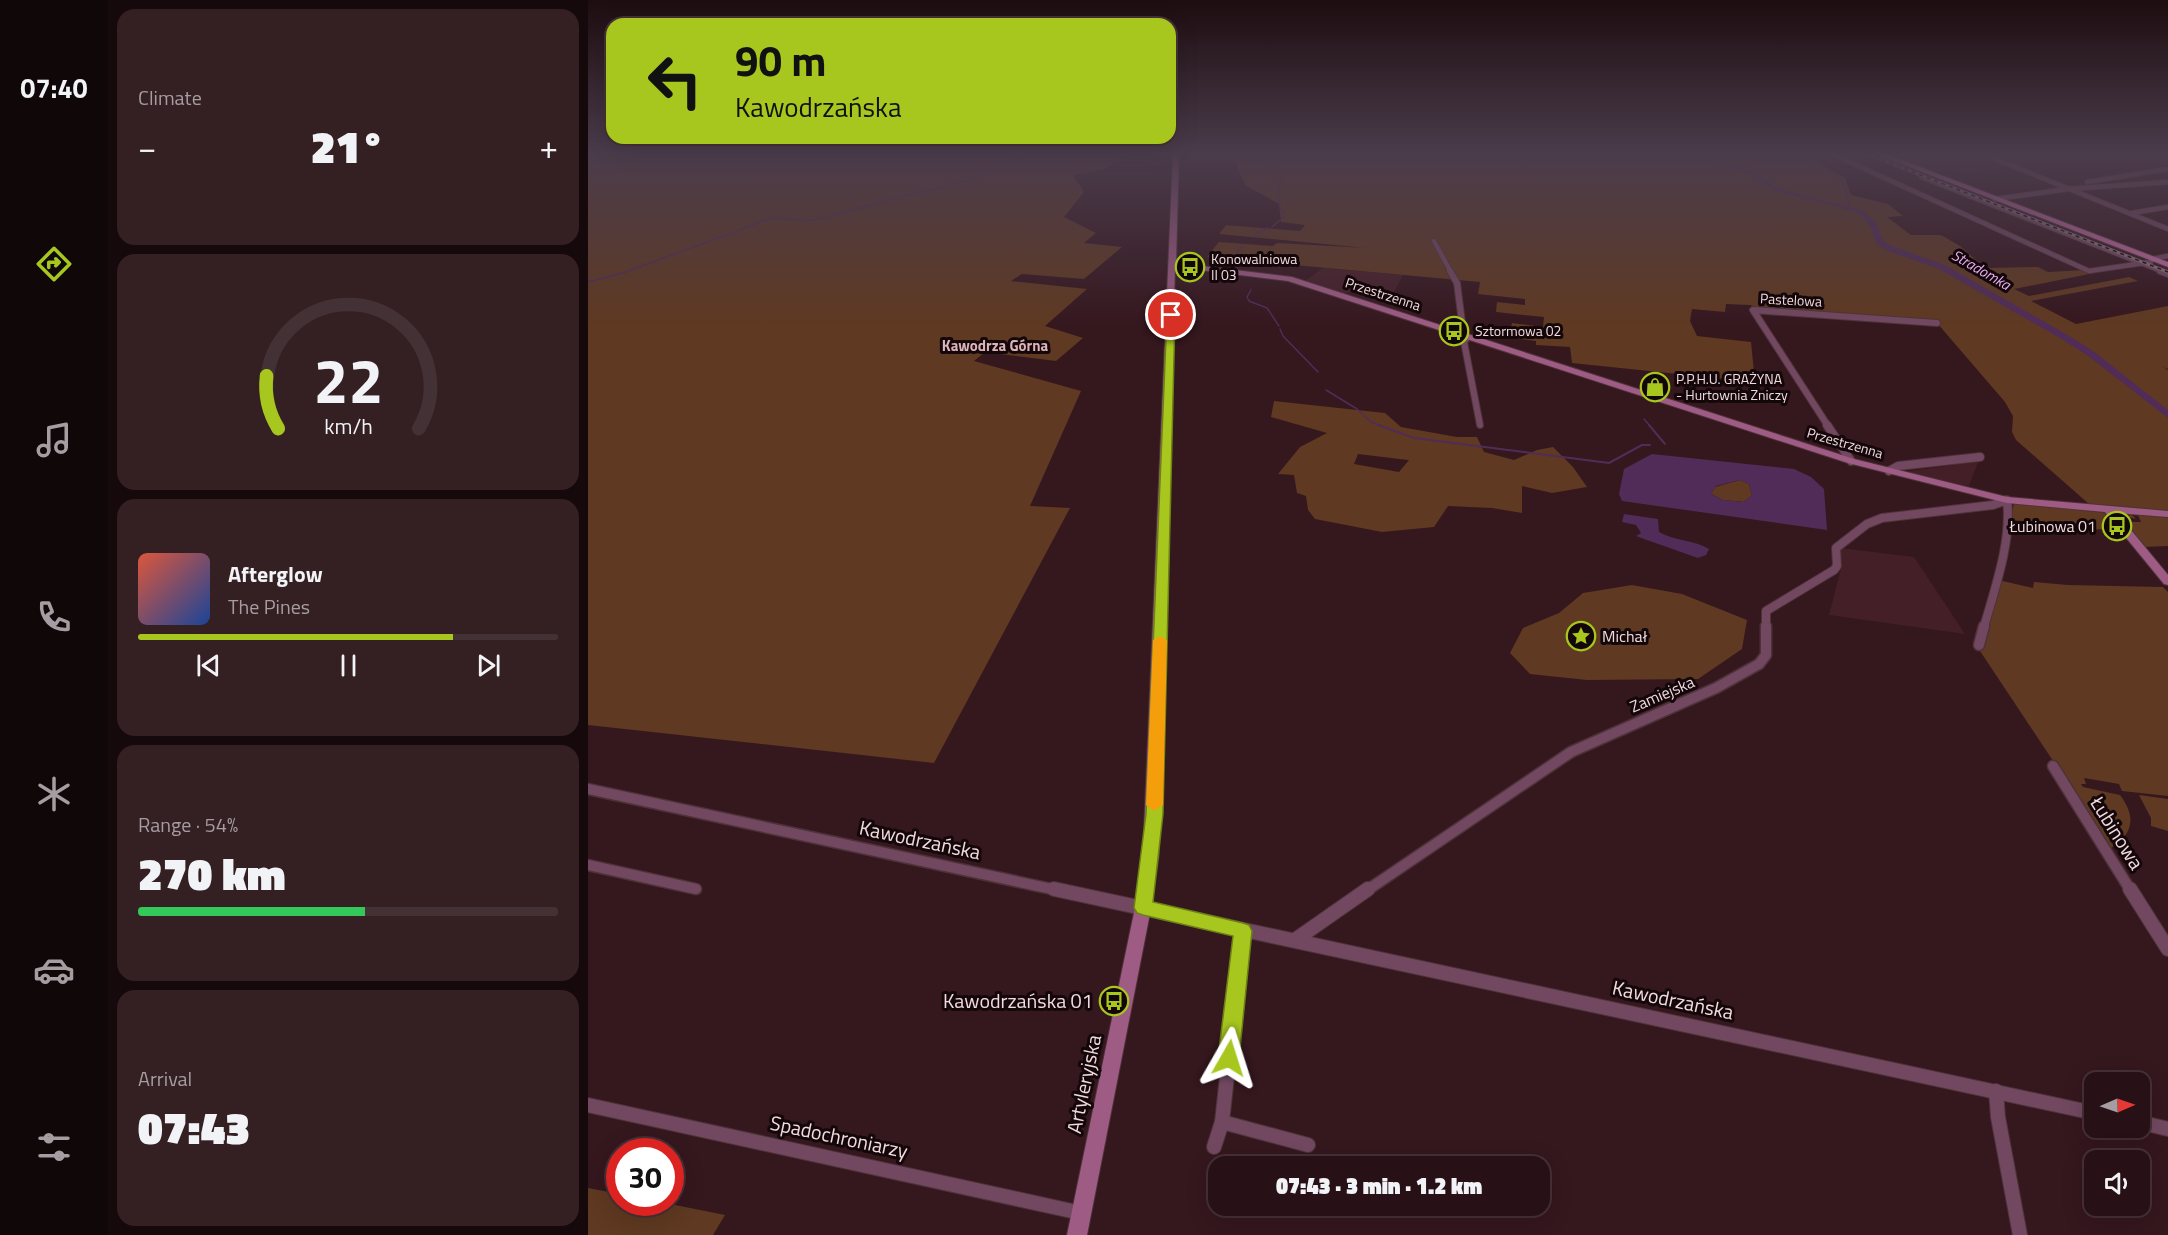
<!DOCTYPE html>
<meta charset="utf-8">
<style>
:root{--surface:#281116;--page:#341f23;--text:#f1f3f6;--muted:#a59da1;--line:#443135;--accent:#a7c71e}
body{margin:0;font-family:"Titillium Web",sans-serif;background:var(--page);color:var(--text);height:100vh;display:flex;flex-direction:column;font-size:22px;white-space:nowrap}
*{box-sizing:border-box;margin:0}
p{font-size:20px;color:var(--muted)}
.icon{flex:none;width:33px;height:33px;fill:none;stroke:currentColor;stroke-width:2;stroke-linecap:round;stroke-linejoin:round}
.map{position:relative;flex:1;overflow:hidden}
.sheet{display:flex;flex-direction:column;gap:9px;padding:9px;background:#16090c;width:480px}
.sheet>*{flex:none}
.hud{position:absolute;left:18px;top:18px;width:570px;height:126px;border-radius:18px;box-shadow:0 6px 24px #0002,0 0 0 2px var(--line);background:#a7c71e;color:#111;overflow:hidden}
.needle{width:39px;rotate:88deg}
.controls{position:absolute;left:1496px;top:1072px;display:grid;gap:12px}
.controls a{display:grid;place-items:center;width:66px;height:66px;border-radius:12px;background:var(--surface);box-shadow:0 6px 24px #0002,0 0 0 2px var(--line);font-size:30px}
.speed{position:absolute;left:18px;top:1138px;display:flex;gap:12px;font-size:30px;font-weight:700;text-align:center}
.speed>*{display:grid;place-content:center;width:78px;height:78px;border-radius:50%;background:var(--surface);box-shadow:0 6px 24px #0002,0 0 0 2px var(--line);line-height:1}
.speed .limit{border:9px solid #d22;background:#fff;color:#111}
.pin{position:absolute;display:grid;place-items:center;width:51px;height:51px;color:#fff;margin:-26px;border:3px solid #fff;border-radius:50%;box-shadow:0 2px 6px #0007}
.me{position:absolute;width:66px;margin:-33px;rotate:6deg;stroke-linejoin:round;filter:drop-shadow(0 0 4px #0008)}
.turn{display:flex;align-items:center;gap:21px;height:126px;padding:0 30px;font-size:27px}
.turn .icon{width:78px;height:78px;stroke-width:2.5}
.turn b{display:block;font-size:42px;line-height:51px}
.big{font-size:45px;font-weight:800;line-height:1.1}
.sheet .widget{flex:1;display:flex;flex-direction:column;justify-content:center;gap:9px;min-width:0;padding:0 21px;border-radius:18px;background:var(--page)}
.sheet .dial{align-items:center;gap:0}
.dial svg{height:156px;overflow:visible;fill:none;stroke:var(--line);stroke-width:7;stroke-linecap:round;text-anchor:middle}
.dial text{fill:var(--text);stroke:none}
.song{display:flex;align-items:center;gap:18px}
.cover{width:72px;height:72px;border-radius:9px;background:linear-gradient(135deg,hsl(10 70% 55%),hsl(220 70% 35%))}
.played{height:6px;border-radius:3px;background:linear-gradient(90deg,var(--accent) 75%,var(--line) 75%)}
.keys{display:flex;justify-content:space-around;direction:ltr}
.heat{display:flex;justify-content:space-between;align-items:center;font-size:33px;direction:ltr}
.charge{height:9px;border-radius:4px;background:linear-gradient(90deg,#34c759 54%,var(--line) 0)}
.trip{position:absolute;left:620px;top:1156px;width:342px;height:60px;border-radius:18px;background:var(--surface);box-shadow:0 6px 24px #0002,0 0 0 2px var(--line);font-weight:800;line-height:60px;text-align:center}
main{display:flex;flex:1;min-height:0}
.menu{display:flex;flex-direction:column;width:108px;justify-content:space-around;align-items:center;background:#100709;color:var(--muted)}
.menu .icon{width:42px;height:42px}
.menu .on{color:var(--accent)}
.menu b{font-size:27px;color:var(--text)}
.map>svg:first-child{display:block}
.built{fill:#451f28}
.green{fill:#5f3921;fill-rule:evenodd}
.water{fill:#512c58;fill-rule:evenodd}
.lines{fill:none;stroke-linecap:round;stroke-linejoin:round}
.stream-far1{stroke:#512c58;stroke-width:1.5}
.stream{stroke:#512c58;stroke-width:2}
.river{fill:#512c58;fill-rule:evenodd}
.street-far4-casing{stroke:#4f3239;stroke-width:6}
.street-far3-casing{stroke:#4f3239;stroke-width:8}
.street-far2-casing{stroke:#4f3239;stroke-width:10}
.street-far1-casing{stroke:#4f3239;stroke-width:13}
.street-casing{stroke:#4f3239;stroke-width:16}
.secondary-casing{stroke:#4f3239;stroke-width:2}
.primary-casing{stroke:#4f3239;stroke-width:2}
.street-far4{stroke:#714860;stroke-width:4.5}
.street-far3{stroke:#714860;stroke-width:6}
.street-far2{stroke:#714860;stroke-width:8}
.street-far1{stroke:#714860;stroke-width:10}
.street{stroke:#714860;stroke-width:14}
.secondary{fill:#9e5c84;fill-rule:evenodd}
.primary{fill:#c06b9f;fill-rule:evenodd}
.rail-casing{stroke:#8c7278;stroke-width:3}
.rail{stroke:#14070a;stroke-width:1.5;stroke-dasharray:4;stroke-linecap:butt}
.route{fill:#a7c71e;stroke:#6d8114;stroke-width:1.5}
.slow{fill:#f59e0b}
.labels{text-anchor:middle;stroke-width:6;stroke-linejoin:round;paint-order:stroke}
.far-poi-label{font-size:14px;fill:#f1dbdf;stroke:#14070a;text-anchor:start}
.far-street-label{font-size:14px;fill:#f1dbdf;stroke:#14070a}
.far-water-label{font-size:15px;font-style:italic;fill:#ebaff6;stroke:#14070a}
.far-neighbourhood-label{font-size:15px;font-weight:bold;fill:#ddb3ba;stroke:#14070a}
.poi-label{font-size:16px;fill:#f1dbdf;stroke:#14070a;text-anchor:end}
.street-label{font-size:16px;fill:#f1dbdf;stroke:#14070a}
.near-street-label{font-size:20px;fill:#f1dbdf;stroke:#14070a}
.near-poi-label{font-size:20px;fill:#f1dbdf;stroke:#14070a;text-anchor:end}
</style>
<main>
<nav class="menu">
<b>07:40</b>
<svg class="icon on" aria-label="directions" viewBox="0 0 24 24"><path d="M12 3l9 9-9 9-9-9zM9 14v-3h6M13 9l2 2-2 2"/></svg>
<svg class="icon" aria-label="music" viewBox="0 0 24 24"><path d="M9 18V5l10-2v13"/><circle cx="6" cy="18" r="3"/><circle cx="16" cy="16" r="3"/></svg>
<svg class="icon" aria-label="phone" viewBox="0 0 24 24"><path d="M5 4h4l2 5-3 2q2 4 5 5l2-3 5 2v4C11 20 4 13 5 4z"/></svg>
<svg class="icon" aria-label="climate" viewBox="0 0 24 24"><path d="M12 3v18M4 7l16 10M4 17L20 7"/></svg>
<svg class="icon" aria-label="car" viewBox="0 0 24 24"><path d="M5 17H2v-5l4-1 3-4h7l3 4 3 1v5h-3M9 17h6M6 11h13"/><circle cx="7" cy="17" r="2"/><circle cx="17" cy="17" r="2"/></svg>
<svg class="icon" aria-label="filters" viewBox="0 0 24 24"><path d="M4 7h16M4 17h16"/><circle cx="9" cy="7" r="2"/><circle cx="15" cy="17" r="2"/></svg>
</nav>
<section class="sheet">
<div class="widget"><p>Climate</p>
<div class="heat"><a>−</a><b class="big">21°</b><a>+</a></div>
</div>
<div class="widget dial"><svg viewBox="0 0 100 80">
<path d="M14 69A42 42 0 1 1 86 69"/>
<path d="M14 69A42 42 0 0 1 8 42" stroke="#a7c71e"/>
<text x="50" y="56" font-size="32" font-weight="700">22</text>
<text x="50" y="72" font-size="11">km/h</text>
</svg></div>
<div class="widget">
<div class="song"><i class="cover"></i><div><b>Afterglow</b><p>The Pines</p></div></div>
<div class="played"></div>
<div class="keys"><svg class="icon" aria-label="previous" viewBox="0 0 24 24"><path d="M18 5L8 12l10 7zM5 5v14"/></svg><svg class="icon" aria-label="pause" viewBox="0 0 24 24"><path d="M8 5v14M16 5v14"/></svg><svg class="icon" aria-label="next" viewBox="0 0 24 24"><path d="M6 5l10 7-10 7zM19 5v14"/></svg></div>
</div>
<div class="widget"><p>Range · 54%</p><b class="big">270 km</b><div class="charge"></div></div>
<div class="widget"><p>Arrival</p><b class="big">07:43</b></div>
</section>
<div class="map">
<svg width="1580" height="1235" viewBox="0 0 1580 1235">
<rect width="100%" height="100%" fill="#35171e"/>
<!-- built -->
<g class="built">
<polygon points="1301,154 1392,154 1422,166 1378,173 1369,170 1344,172"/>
<polygon points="735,268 815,275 805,294 763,291 755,294 717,281"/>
<polygon points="1390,462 1381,486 1321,473 1322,471"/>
<polygon points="1253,548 1326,557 1377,634 1241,615 1253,569"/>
</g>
<!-- green -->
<g class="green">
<polygon points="0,154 537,154 518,169 485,175 496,192 476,217 508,233 496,243 534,247 496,279 434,274 423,281 499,289 457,326 495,338 468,361 397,352 386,361 493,391 442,506 482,508 346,763 0,725"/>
<polygon points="644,154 1216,154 1257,178 1263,195 1300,204 1315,216 1299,217 1323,235 1353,235 1372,246 1397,268 1450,267 1460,272 1495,270 1506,273 1426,289 1441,296 1541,277 1550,281 1443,301 1488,324 1580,306 1580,369 1575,367 1580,370 1580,512 1501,504 1428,440 1424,432 1425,416 1417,402 1349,323 1177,310 1162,305 1138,304 1137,312 1104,309 1102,321 1109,336 1163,342 1167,382 984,363 982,347 948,345 948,341 916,337 918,328 923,328 924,323 955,327 956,317 908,312 909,302 937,305 937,299 890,294 892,282 619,257 631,242 685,246 689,243 778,248 631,234 638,225 712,231 717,225 693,222 691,204 657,185"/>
<path d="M686,401L797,413L813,427L869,437H889L896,452L926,460L949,450L965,447L985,467L999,487L964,493L934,486V513L904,508L860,506L846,527L794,532L727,519L720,510L718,496L709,493L706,475L690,474L712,447L739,433L683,417ZM770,454L820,460H821L811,472L766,464Z"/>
<polygon points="1152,480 1161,484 1164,495 1156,502 1135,500 1123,494 1127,487"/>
<path d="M1429,503L1511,511L1517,513L1528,529L1483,530L1479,526C1460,525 1442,521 1422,520L1426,504Z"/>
<path d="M1532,512C1540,512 1543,513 1548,519L1540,517L1542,514L1537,518L1540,522H1553L1549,513L1580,516V546L1555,547L1529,515Z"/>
<path d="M1410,580L1445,588L1446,582L1480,585L1575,587L1580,592V796L1534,791L1531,784L1496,778L1498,784H1493L1495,787L1532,795C1548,816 1546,834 1523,848L1392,651Z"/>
<polygon points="1044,585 1094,594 1159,620 1154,649 1110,679 999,680 942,674 922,653 935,628 971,613 995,593"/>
<polygon points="1551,795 1580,799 1580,831 1563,826 1563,818"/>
<polygon points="0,1188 31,1194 32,1203 77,1203 137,1215 125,1235 0,1235"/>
</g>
<!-- water -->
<g class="water">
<path d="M1064,454L1206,469L1223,477L1236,489L1239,530L1034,501L1031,494L1036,469ZM1152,480L1161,484L1164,495L1156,502L1135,500L1123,494L1128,486Z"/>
<path d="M1036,514L1070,519L1071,532C1087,541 1106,540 1121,549L1118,555L1110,558L1056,539L1048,536L1053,533L1048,525L1034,522Z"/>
</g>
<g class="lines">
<!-- stream-far1 -->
<g class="stream-far1">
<polyline points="1214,154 1254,178 1262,208"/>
<polyline points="683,163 684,154"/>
<polyline points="683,164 693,174"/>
<polyline points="691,185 694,176"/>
<polyline points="690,197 691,187"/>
<polyline points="690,198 693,209"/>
<polyline points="694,210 697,215"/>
<polyline points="684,227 696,217"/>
<polyline points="670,233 680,228"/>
<polyline points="665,237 668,235"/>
<polyline points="649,269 649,252 655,245"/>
<polyline points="0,282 38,272 184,218 225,220 384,179 433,154"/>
<polyline points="648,282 649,272"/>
<polyline points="663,290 659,297 661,301 679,308 691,326"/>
<polyline points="692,329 695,336 730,372"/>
<polyline points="738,390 769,409 783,422 794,426"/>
<polyline points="1056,419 1062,426"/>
</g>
<!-- stream -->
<g class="stream">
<polyline points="790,425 826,438 1021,463 1054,445 1062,445"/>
<polyline points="1061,425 1077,444"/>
</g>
<!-- river -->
<polygon class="river" points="1113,154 1121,154 1135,162 1161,169 1191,189 1273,210 1287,221 1295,241 1306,247 1357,265 1478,334 1505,351 1580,410 1580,418 1499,355 1472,338 1351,269 1300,251 1289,244 1281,224 1269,212 1187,191 1157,171 1131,164"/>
<!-- street-far4 casing -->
<g class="street-far4-casing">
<g id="street-far4">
<polyline points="1244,154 1501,271 1563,262"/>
<polyline points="1395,154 1580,229"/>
<polyline points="1333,177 1576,272"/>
<polyline points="1499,182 1580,169"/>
<polyline points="1407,199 1480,189 1580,182"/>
<polyline points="1544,213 1580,207"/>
<polyline points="846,241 863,272"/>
<polyline points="1564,259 1580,256"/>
</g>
</g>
<!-- street-far3 casing -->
<g class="street-far3-casing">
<g id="street-far3">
<polyline points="862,271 869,283 875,330 873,335"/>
<polyline points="1572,271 1580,274"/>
<polyline points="880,337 876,342 892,425"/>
<polyline points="1240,426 1165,310 1349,323"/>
</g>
</g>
<!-- street-far2 casing -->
<g class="street-far2-casing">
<g id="street-far2">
<polyline points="1239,425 1263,461"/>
<polyline points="1301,471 1310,466 1392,457"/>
<path d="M1178,627V611L1246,570L1249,566L1248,548L1279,524L1294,518L1405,505L1419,500C1424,541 1407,588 1396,627"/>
</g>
</g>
<!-- street-far1 casing -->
<g class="street-far1-casing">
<g id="street-far1">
<polyline points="1391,645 1396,626"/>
<polyline points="1465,766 1543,891"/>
<polyline points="0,789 473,891"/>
<polyline points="0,865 108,889"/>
<polyline points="778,891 983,752 1128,688 1171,664 1178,655 1178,626"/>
</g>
</g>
<!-- street casing -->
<g class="street-casing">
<g id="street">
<polyline points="466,889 1506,1113"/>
<polyline points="1542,889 1580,949"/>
<polyline points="655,931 634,1122 720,1145"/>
<polyline points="707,940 780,889"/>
<polyline points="1408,1091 1410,1117 1432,1235"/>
<polyline points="0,1105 493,1213"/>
<polyline points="1551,1122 1580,1129"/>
<polyline points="626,1147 634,1122"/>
</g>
</g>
<!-- secondary casing -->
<g class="secondary-casing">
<polygon id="secondary" points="585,154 591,154 588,263 704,277 1266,459 1419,497 1580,511 1580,517 1529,513 1580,575 1580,585 1576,584 1517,512 1419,503 1260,463 700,281 587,267 571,854 563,908 499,1235 479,1235 547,908 555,854"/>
</g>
<!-- primary casing -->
<g class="primary-casing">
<polygon id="primary" points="1288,154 1298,154 1580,262 1580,267"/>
</g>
<!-- street-far4 -->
<use href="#street-far4" class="street-far4"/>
<!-- street-far3 -->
<use href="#street-far3" class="street-far3"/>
<!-- street-far2 -->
<use href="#street-far2" class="street-far2"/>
<!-- street-far1 -->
<use href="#street-far1" class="street-far1"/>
<!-- street -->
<use href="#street" class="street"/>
<!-- secondary -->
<use href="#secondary" class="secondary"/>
<!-- primary -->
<use href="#primary" class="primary"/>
<!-- rail casing -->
<g class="rail-casing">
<polyline id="rail" points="1279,154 1580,272"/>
</g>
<!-- rail -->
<use href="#rail" class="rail"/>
</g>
<!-- sky -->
<linearGradient id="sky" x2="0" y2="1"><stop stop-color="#1d0d10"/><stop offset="0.47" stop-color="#4b3c4c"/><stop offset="1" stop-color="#4b3c4c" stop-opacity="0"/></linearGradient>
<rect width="1580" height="327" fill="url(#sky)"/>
<!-- route -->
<polygon class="route" points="583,313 587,315 575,814 565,902 655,923 661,925 664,931 651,1058 648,1065 641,1068 633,1065 630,1058 645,936 555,915 549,913 546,908 558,814 579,315"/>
<!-- slow -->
<polygon class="slow" points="572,636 579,640 575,805 566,811 558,805 565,640"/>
<!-- icons -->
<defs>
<g id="bus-ring" transform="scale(1.5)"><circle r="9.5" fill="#14070a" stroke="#a7c71e" stroke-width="1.5"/><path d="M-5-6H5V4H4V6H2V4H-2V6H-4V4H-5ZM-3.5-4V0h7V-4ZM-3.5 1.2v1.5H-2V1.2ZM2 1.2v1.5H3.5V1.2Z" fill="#a7c71e"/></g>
<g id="shop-ring" transform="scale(1.5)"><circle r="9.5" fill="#14070a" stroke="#a7c71e" stroke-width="1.5"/><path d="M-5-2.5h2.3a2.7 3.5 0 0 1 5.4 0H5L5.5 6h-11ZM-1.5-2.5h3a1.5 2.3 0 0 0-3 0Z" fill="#a7c71e"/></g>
<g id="sight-ring" transform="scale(1.5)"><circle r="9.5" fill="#14070a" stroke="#a7c71e" stroke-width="1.5"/><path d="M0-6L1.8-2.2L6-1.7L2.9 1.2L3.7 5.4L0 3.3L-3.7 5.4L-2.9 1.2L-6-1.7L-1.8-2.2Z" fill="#a7c71e"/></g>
</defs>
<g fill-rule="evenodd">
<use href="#bus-ring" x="602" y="267"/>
<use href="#bus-ring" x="866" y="331"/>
<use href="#shop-ring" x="1067" y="387"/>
<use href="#bus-ring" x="1529" y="526"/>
<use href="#sight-ring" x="993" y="636"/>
<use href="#bus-ring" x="526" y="1001"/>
</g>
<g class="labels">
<!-- far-poi labels -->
<g class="far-poi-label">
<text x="623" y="264">Konowalniowa<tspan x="623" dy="16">II 03</tspan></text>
<text x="887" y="336">Sztormowa 02</text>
<text x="1088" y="384">P.P.H.U. GRAŻYNA<tspan x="1088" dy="16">- Hurtownia Zniczy</tspan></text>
</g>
<!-- far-street labels -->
<g class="far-street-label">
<text transform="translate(795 294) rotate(18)" y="5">Przestrzenna</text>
<text transform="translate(1203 300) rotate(3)" y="5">Pastelowa</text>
<text transform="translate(1257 443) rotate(16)" y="5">Przestrzenna</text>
</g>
<!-- far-water labels -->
<g class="far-water-label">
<text transform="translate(1393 270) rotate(30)" y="5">Stradomka</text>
</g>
<!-- far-neighbourhood labels -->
<g class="far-neighbourhood-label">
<text x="407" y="351">Kawodrza Górna</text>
</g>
<!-- poi labels -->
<g class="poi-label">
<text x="1508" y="532">Łubinowa 01</text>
<text x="1014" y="642" text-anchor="start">Michał</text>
</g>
<!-- street labels -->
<g class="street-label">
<text transform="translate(1074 694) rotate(-23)" y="6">Zamiejska</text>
</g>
<!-- near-street labels -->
<g class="near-street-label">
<text transform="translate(1529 833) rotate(58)" y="7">Łubinowa</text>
<text transform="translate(332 840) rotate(12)" y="7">Kawodrzańska</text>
<text transform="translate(1085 1000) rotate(12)" y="7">Kawodrzańska</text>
<text transform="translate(496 1084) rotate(-78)" y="7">Artyleryjska</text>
<text transform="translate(251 1137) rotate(12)" y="7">Spadochroniarzy</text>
</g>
<!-- near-poi labels -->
<g class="near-poi-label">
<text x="505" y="1008">Kawodrzańska 01</text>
</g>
</g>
</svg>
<div class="controls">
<a><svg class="needle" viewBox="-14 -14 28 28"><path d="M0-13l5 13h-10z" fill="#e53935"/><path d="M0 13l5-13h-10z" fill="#a59da1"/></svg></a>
<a><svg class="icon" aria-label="sound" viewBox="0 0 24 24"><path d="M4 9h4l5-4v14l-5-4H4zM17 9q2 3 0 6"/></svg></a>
</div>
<div class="speed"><div class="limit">30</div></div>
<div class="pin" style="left:583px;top:315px;background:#d93025"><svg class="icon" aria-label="arrive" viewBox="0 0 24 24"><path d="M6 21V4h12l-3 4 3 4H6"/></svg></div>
<svg class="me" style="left:641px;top:1058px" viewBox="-20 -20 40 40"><path d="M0-17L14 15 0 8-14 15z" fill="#a7c71e" stroke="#fff" stroke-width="4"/></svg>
<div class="trip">07:43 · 3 min · 1.2 km</div>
<div class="hud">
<div class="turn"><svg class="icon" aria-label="left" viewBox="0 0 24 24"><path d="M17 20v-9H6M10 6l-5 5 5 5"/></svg><div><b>90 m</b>Kawodrzańska</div></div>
</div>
</div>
</main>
